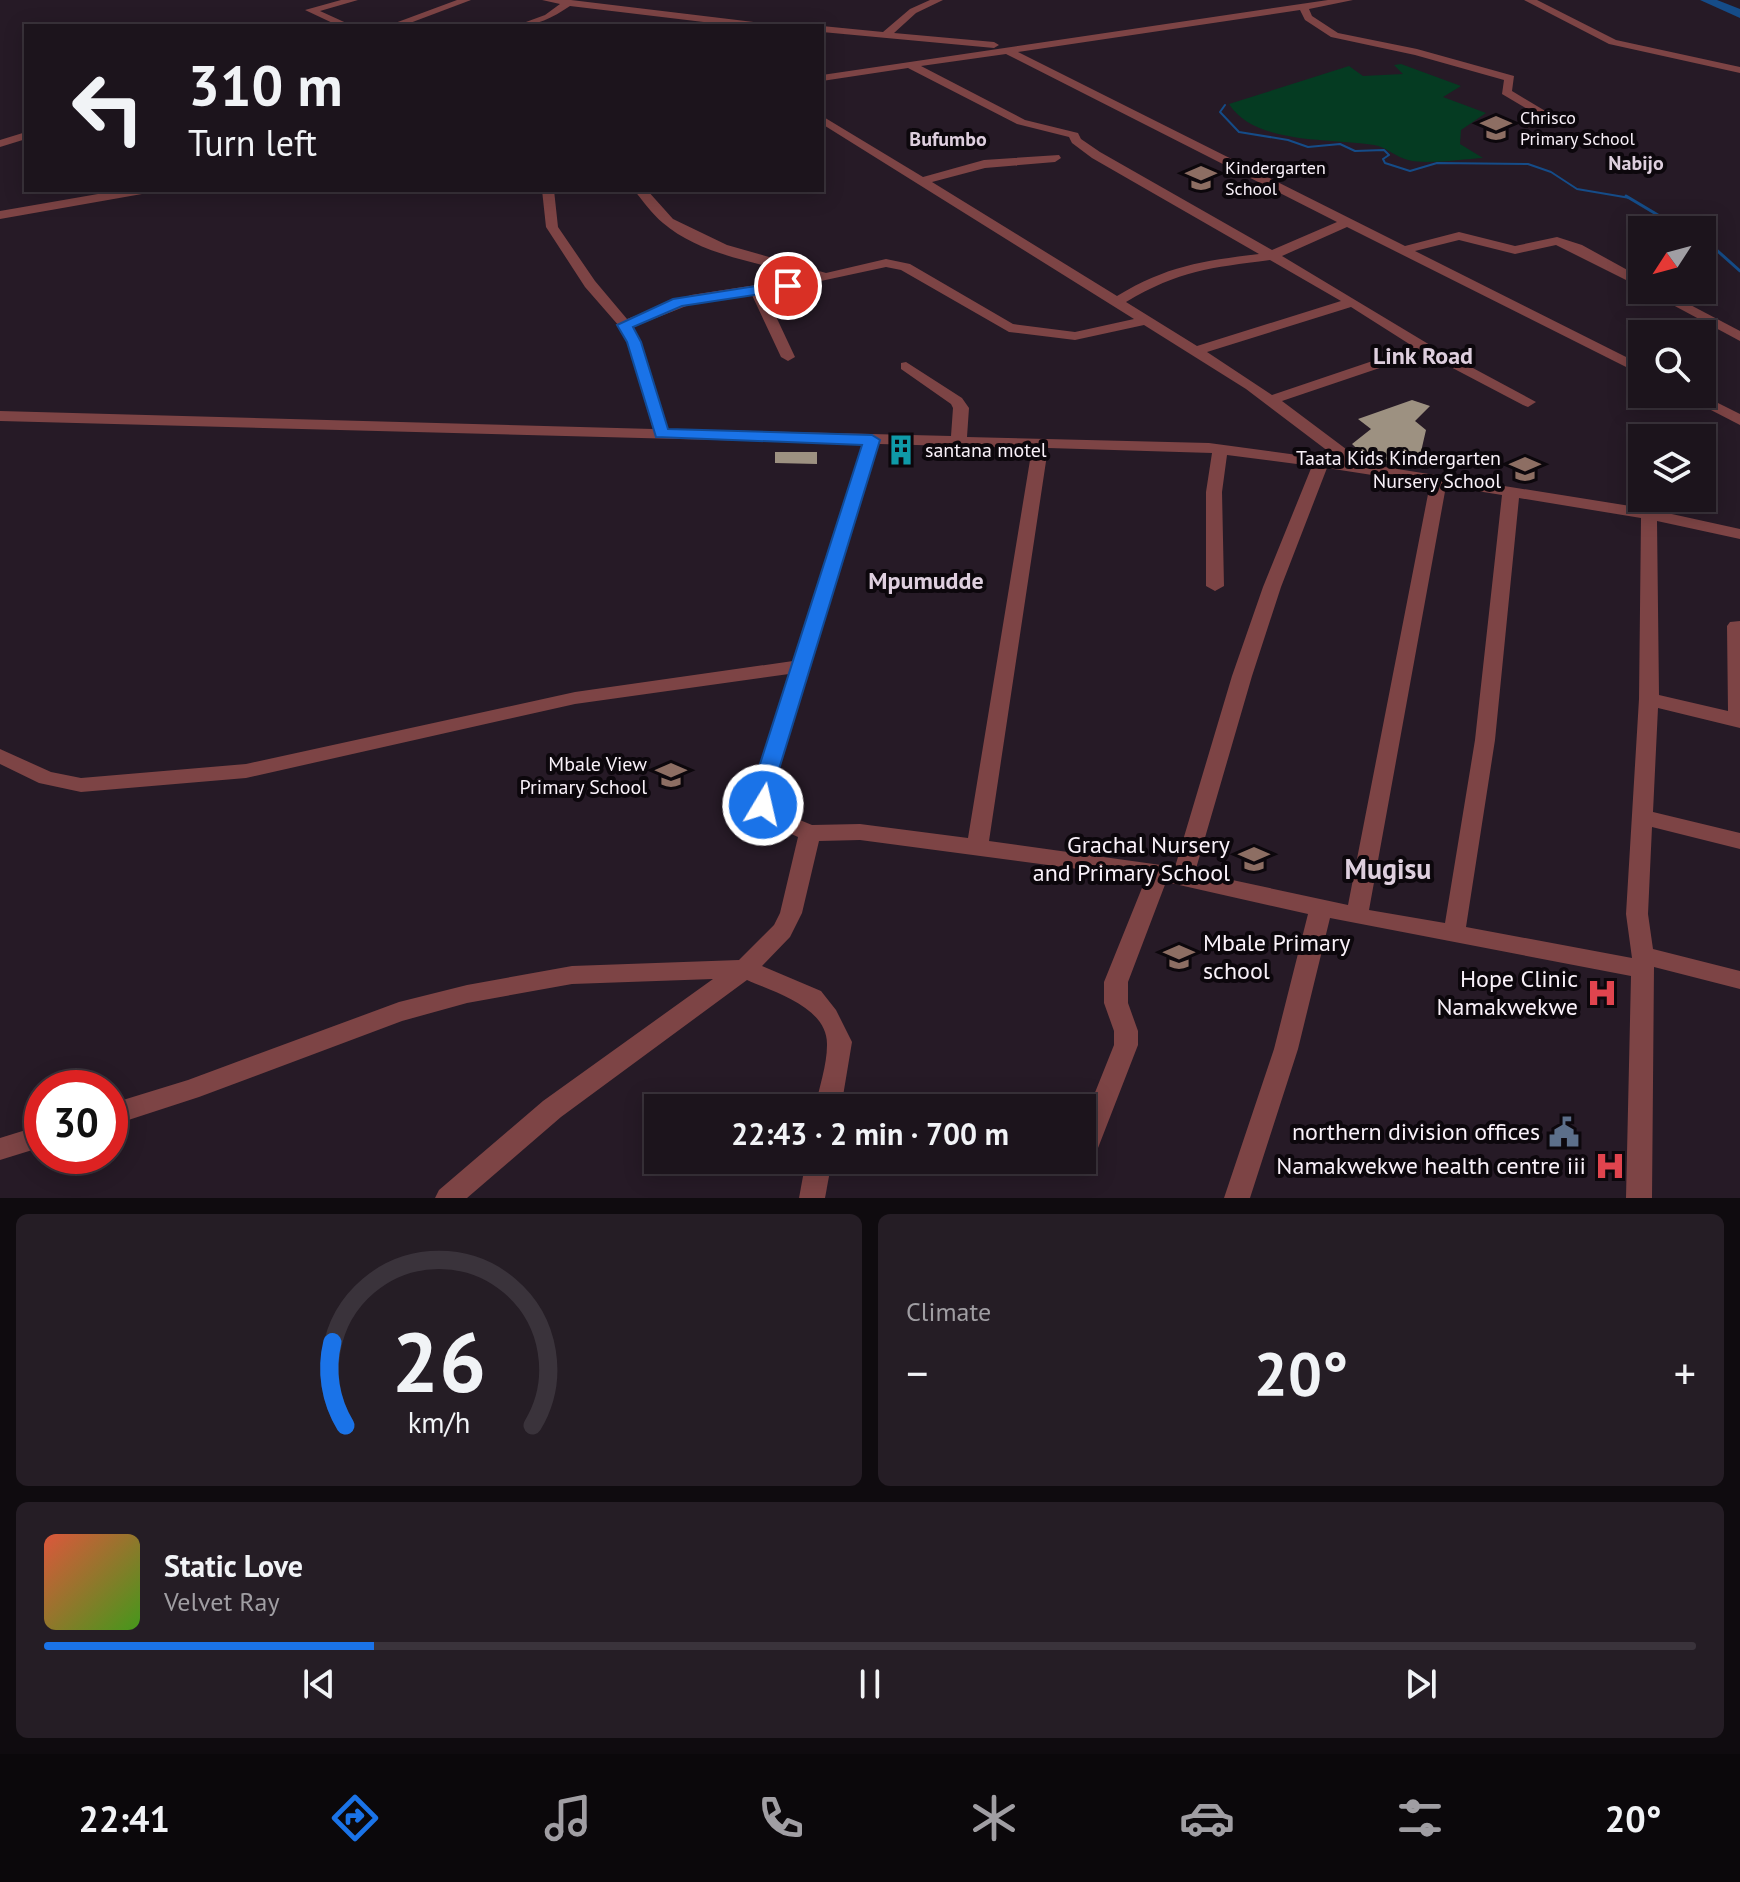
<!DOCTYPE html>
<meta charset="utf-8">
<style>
:root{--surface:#1c141c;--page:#251d25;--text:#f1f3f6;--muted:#a09ea3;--line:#3a333b;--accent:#1a73e8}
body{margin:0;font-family:"PT Sans",sans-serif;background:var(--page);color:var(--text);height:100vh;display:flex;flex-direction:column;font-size:30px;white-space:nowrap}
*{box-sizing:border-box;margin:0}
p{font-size:26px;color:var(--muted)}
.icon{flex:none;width:44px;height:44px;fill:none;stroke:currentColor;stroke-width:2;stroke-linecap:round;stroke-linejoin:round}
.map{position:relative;height:1198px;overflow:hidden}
.panel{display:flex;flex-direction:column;gap:16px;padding:16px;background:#0f0b0f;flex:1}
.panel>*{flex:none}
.hud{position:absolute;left:24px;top:24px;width:800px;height:168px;border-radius:0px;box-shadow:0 4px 20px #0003,0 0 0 2px var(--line);background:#1c141c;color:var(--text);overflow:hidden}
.needle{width:52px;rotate:234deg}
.controls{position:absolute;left:1628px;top:216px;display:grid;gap:16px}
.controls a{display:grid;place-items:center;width:88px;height:88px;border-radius:0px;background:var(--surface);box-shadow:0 4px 20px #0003,0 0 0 2px var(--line);font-size:40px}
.speed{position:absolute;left:24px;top:1070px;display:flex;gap:16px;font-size:40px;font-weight:700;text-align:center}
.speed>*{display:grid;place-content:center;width:104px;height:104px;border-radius:50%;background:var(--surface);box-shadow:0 4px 20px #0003,0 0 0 2px var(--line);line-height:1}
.speed .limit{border:12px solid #d22;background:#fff;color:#111}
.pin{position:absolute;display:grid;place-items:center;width:68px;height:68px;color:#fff;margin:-34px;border:4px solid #fff;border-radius:50%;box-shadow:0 2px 8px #0007}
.me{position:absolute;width:88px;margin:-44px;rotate:9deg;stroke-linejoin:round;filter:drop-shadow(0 0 6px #0008)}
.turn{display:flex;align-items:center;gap:28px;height:168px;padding:0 32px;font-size:36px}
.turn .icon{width:104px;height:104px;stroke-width:2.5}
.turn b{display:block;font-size:56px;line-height:68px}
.big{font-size:60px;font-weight:600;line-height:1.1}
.panel .widget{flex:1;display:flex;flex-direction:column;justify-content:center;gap:12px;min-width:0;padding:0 28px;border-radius:12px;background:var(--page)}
.panel .dial{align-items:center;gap:0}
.dial svg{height:208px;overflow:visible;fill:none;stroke:var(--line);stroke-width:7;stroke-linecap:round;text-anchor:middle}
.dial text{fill:var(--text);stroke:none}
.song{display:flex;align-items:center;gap:24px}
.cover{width:96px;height:96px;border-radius:12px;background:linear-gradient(135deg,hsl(10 70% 55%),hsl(100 70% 35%))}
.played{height:8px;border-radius:4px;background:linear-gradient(90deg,var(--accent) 20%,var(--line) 20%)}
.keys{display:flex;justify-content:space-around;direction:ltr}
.heat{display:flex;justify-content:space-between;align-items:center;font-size:44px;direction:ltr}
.panel .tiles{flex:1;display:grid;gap:16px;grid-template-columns:1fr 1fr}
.widget:last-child{grid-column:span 2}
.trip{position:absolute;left:644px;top:1094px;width:452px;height:80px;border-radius:0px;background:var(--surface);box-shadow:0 4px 20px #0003,0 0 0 2px var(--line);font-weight:600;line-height:80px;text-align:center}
.dock{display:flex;height:128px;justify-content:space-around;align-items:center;background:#0b080b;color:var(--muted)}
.dock .icon{width:56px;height:56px}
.dock .selected{color:var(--accent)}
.dock b{font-size:36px;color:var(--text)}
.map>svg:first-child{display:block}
.green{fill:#053b22}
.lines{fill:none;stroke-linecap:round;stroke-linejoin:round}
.stream-far1{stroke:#154c88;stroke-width:2}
.stream{stroke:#154c88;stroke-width:3}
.river{fill:#154c88;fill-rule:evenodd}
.building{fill:#9d9181}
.minor{fill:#7d4445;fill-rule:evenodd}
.route{fill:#1a73e8;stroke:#114b97;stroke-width:2}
.labels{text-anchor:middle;stroke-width:8;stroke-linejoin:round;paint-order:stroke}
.far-poi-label{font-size:18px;fill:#f9f1f9;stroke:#0c070c;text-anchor:start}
.far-quarter-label{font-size:20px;font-weight:bold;fill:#decfde;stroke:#0c070c}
.poi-label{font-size:20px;fill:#f9f1f9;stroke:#0c070c;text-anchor:end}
.quarter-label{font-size:24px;font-weight:bold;fill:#decfde;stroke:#0c070c}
.near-poi-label{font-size:24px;fill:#f9f1f9;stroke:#0c070c;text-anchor:end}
.near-quarter-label{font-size:28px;font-weight:bold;fill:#decfde;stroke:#0c070c}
</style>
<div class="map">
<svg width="1740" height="1198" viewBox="0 0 1740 1198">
<rect width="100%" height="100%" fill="#261a26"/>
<!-- green -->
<path class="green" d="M1401,64L1461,86L1443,97L1486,113L1461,130L1460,144L1483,158C1463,159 1426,165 1408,160C1396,157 1386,147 1374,145C1331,138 1255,145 1229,104L1349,66L1363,76L1403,74L1394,65Z"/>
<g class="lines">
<!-- stream-far1 -->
<polyline class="stream-far1" points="1225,105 1220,112 1239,132 1288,140 1308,147 1340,144 1355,151 1384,150 1389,155 1383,159 1385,163 1410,171 1437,163 1528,164 1551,172 1577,189 1630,198"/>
<!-- stream -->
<g class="stream">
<polyline points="1626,196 1683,230"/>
<polyline points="1702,237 1740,271"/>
</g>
<!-- river -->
<polygon class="river" points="1700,0 1717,0 1740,9 1740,18"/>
</g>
<!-- building -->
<g class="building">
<polygon points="1412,400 1430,406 1415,421 1426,430 1417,469 1370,461 1352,444 1371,429 1358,419"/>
<polygon points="775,452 817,452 817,464 775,463"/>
</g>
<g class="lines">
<!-- minor -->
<g class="minor">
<polygon points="341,0 358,0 320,11 353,26 339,26 305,10"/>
<polygon points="457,0 471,0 402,26 387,26"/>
<path d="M542,0H571L762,23L767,26H737L570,6C552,18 537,26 515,26L545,15L560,4Z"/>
<polygon points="930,0 943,0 916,13 894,33 994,42 999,45 994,48 822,32 822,26 883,32 910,9"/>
<path d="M1328,0H1353L1309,9L1312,16L1338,33L1417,49L1514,76L1512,91L1547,112L1534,128H1526L1524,126L1534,113L1502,94L1504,80L1415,55L1331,37L1305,20L1300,10L1018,52L1405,246L1459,232L1515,246L1557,237L1582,245L1642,278V288L1556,245L1515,254L1459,240L1415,251L1642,365V375L1347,227L1282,256L1430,345L1536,402L1528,407L1523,405L1424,353L1282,401L1366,464L1649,509L1740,529V539L1657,521L1659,695L1728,711L1727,626L1730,622L1740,621V728L1658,708L1653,812L1740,833V849L1652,827L1648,914L1653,949L1740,971V989L1654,967L1652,1198H1626L1631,976L1330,918L1298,1049L1250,1198H1224L1274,1049L1308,914L1166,882L1128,982V1003L1138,1031V1045L1091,1166L1082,1169L1073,1166L1070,1160H1082V1125L1114,1045V1031L1104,1003V982L1146,878L860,840L819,841L802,913L790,937L762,966L821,991L836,1010L852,1042L841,1108H815C819,1088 827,1065 827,1045C828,1007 774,992 747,980L561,1117L467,1198H435L439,1190L543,1101L713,979L572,984L467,1003L402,1021L199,1097L110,1126V1104L188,1080L399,1002L467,985L572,966L739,960L774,925L780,913L798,837C774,826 755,821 751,792L789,674L575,704L246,778L81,792L39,783L0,764V749L51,772L81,778L246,764L575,692L793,661L863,444L0,421V411L653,429L627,342L619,326L585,287L546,227L542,190H554L558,227L595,281L627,319L691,295L809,277C762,263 701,256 663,223C652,214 643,201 634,190H647L673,219L727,245L826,273L886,259L910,264L1013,324L1075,332L1134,319L822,124V116L923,177L984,160L1059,155L1061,158L1055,162L985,168L932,182L1117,296C1167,266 1201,261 1259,254L1092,158L1072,143L1069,137L1017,124L908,68L822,81V75ZM1006,54L1337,222L1272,250L1100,152L1081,139L1078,133L1025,120L921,66ZM1270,260L1341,301L1197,346L1126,302C1180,270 1210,268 1270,260ZM886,267L901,270L1009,332L1075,340L1144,325L1246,389L1341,461L1209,443L967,437L969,408L962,398L906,362L901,363V369L951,404L953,408L951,436L668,429L641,342L633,327L694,303L752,295L781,357L788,361L795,357L765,293ZM1351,307L1414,347L1272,395L1207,352ZM879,444L1032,448L968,838L860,824L812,825L778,811L773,804L771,792ZM1048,448L1212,453L1206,492V586L1215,591L1224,586L1222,492L1227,455L1312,466L1263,587L1232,676L1175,867L989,841ZM1327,468L1430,484L1348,905L1195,872L1252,676L1281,587ZM1446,486L1502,495L1475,740L1445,923L1369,910ZM1519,498L1641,518L1639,699L1626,914L1632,958L1466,927L1495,740Z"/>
<polygon points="1524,0 1537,0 1616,40 1740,67 1740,73 1609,44"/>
<polygon points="26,132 26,139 0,147 0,140"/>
<polygon points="121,190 148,190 142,194 0,219 0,211"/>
<polygon points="1645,290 1662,290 1740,331 1740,341"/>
<polygon points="1680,394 1700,394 1740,414 1740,425"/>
<polygon points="42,1125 42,1147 0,1160 0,1138"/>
<polygon points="806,1160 832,1160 825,1198 799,1198"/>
</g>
</g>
<!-- route -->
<polygon class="route" points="788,281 793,283 793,289 682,306 633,327 641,342 668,429 872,435 880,440 772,792 774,805 771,810 756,810 751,792 862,445 656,437 627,342 617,325 673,299"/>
<!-- icons -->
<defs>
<g id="school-bare" transform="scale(2.4)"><path d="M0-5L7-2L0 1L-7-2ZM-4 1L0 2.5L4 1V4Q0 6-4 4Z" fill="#8d6e63" stroke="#0c070c" stroke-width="2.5" paint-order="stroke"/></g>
<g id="building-bare" transform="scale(2.4)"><path d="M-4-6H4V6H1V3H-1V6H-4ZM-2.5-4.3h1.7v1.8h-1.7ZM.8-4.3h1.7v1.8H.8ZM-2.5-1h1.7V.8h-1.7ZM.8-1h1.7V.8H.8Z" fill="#0f9aa8" stroke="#0c070c" stroke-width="2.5" paint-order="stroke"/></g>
<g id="hospital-bare" transform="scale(2.4)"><path d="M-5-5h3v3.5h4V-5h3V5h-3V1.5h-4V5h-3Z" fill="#e0444e" stroke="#0c070c" stroke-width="2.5" paint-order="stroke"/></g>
<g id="civic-bare" transform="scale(2.4)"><path d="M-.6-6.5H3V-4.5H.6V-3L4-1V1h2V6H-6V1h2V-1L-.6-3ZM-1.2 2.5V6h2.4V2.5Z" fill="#5c6f8a" stroke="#0c070c" stroke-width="2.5" paint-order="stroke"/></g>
</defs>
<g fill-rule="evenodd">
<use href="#school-bare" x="1496" y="128"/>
<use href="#school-bare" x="1201" y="178"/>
<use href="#building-bare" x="901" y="450"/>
<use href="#school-bare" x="1525" y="469"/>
<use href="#school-bare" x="671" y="775"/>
<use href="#school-bare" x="1254" y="859"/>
<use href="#school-bare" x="1179" y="957"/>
<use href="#hospital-bare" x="1602" y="993"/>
<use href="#civic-bare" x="1564" y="1132"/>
<use href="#hospital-bare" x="1610" y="1166"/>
</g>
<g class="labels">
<!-- far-poi labels -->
<g class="far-poi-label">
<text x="1520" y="124">Chrisco<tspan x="1520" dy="21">Primary School</tspan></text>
<text x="1225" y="174">Kindergarten<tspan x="1225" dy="21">School</tspan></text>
</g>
<!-- far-quarter labels -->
<g class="far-quarter-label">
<text x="948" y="146">Bufumbo</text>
<text x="1636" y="170">Nabijo</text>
</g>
<!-- poi labels -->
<g class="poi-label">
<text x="925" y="457" text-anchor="start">santana motel</text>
<text x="1501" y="465">Taata Kids Kindergarten<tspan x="1501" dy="23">Nursery School</tspan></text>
<text x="647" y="771">Mbale View<tspan x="647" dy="23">Primary School</tspan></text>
</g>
<!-- quarter labels -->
<g class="quarter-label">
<text x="1423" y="364">Link Road</text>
<text x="926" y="589">Mpumudde</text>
</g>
<!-- near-poi labels -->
<g class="near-poi-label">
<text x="1230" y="853">Grachal Nursery<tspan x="1230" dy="28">and Primary School</tspan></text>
<text x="1203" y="951" text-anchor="start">Mbale Primary<tspan x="1203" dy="28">school</tspan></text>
<text x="1578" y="987">Hope Clinic<tspan x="1578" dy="28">Namakwekwe</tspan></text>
<text x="1540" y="1140">northern division offices</text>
<text x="1586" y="1174">Namakwekwe health centre iii</text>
</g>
<!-- near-quarter labels -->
<g class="near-quarter-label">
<text x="1388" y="879">Mugisu</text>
</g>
</g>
</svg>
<div class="controls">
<a><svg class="needle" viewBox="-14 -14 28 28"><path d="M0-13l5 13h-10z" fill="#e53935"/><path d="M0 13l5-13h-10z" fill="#a09ea3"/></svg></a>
<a><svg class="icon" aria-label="search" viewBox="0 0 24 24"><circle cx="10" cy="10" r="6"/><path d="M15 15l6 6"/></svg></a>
<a><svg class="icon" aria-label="layers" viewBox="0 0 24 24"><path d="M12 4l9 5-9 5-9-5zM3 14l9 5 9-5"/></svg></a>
</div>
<div class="speed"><div class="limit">30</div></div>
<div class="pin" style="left:788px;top:286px;background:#d93025"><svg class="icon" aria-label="arrive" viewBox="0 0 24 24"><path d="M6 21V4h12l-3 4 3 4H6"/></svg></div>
<svg class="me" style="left:763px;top:805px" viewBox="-20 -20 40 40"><circle r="17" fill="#1a73e8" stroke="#fff" stroke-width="3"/><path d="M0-11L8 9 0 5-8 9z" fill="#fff"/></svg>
<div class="trip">22:43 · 2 min · 700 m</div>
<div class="hud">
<div class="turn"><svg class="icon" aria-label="left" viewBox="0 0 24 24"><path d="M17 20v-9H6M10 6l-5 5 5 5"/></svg><div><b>310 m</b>Turn left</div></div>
</div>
</div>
<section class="panel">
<div class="tiles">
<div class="widget dial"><svg viewBox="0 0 100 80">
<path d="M14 69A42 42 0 1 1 86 69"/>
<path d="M14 69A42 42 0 0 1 9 37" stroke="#1a73e8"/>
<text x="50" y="56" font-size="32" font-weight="700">26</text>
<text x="50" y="72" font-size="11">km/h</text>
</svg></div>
<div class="widget"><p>Climate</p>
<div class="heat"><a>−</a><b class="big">20°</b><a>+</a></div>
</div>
<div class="widget">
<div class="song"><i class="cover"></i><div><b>Static Love</b><p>Velvet Ray</p></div></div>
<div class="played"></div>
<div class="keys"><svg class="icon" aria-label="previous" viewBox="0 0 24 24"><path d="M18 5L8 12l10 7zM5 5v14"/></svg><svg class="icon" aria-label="pause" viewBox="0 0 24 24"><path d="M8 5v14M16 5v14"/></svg><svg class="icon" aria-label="next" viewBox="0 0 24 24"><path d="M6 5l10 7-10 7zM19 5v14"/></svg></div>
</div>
</div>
</section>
<nav class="dock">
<b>22:41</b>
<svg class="icon selected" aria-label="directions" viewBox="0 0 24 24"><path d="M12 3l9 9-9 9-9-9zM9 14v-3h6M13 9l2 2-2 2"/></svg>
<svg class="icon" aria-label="music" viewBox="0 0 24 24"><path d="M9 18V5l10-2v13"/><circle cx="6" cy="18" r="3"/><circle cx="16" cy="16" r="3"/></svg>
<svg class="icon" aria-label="phone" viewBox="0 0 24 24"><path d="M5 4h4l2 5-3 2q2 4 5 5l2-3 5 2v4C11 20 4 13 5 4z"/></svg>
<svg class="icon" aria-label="climate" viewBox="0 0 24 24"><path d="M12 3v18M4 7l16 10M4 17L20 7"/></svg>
<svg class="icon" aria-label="car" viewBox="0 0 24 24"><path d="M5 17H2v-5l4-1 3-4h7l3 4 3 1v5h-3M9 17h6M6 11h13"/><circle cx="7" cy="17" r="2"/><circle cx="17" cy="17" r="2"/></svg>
<svg class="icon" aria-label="filters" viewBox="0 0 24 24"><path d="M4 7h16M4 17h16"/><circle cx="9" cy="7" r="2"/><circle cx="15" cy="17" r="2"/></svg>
<b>20°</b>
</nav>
